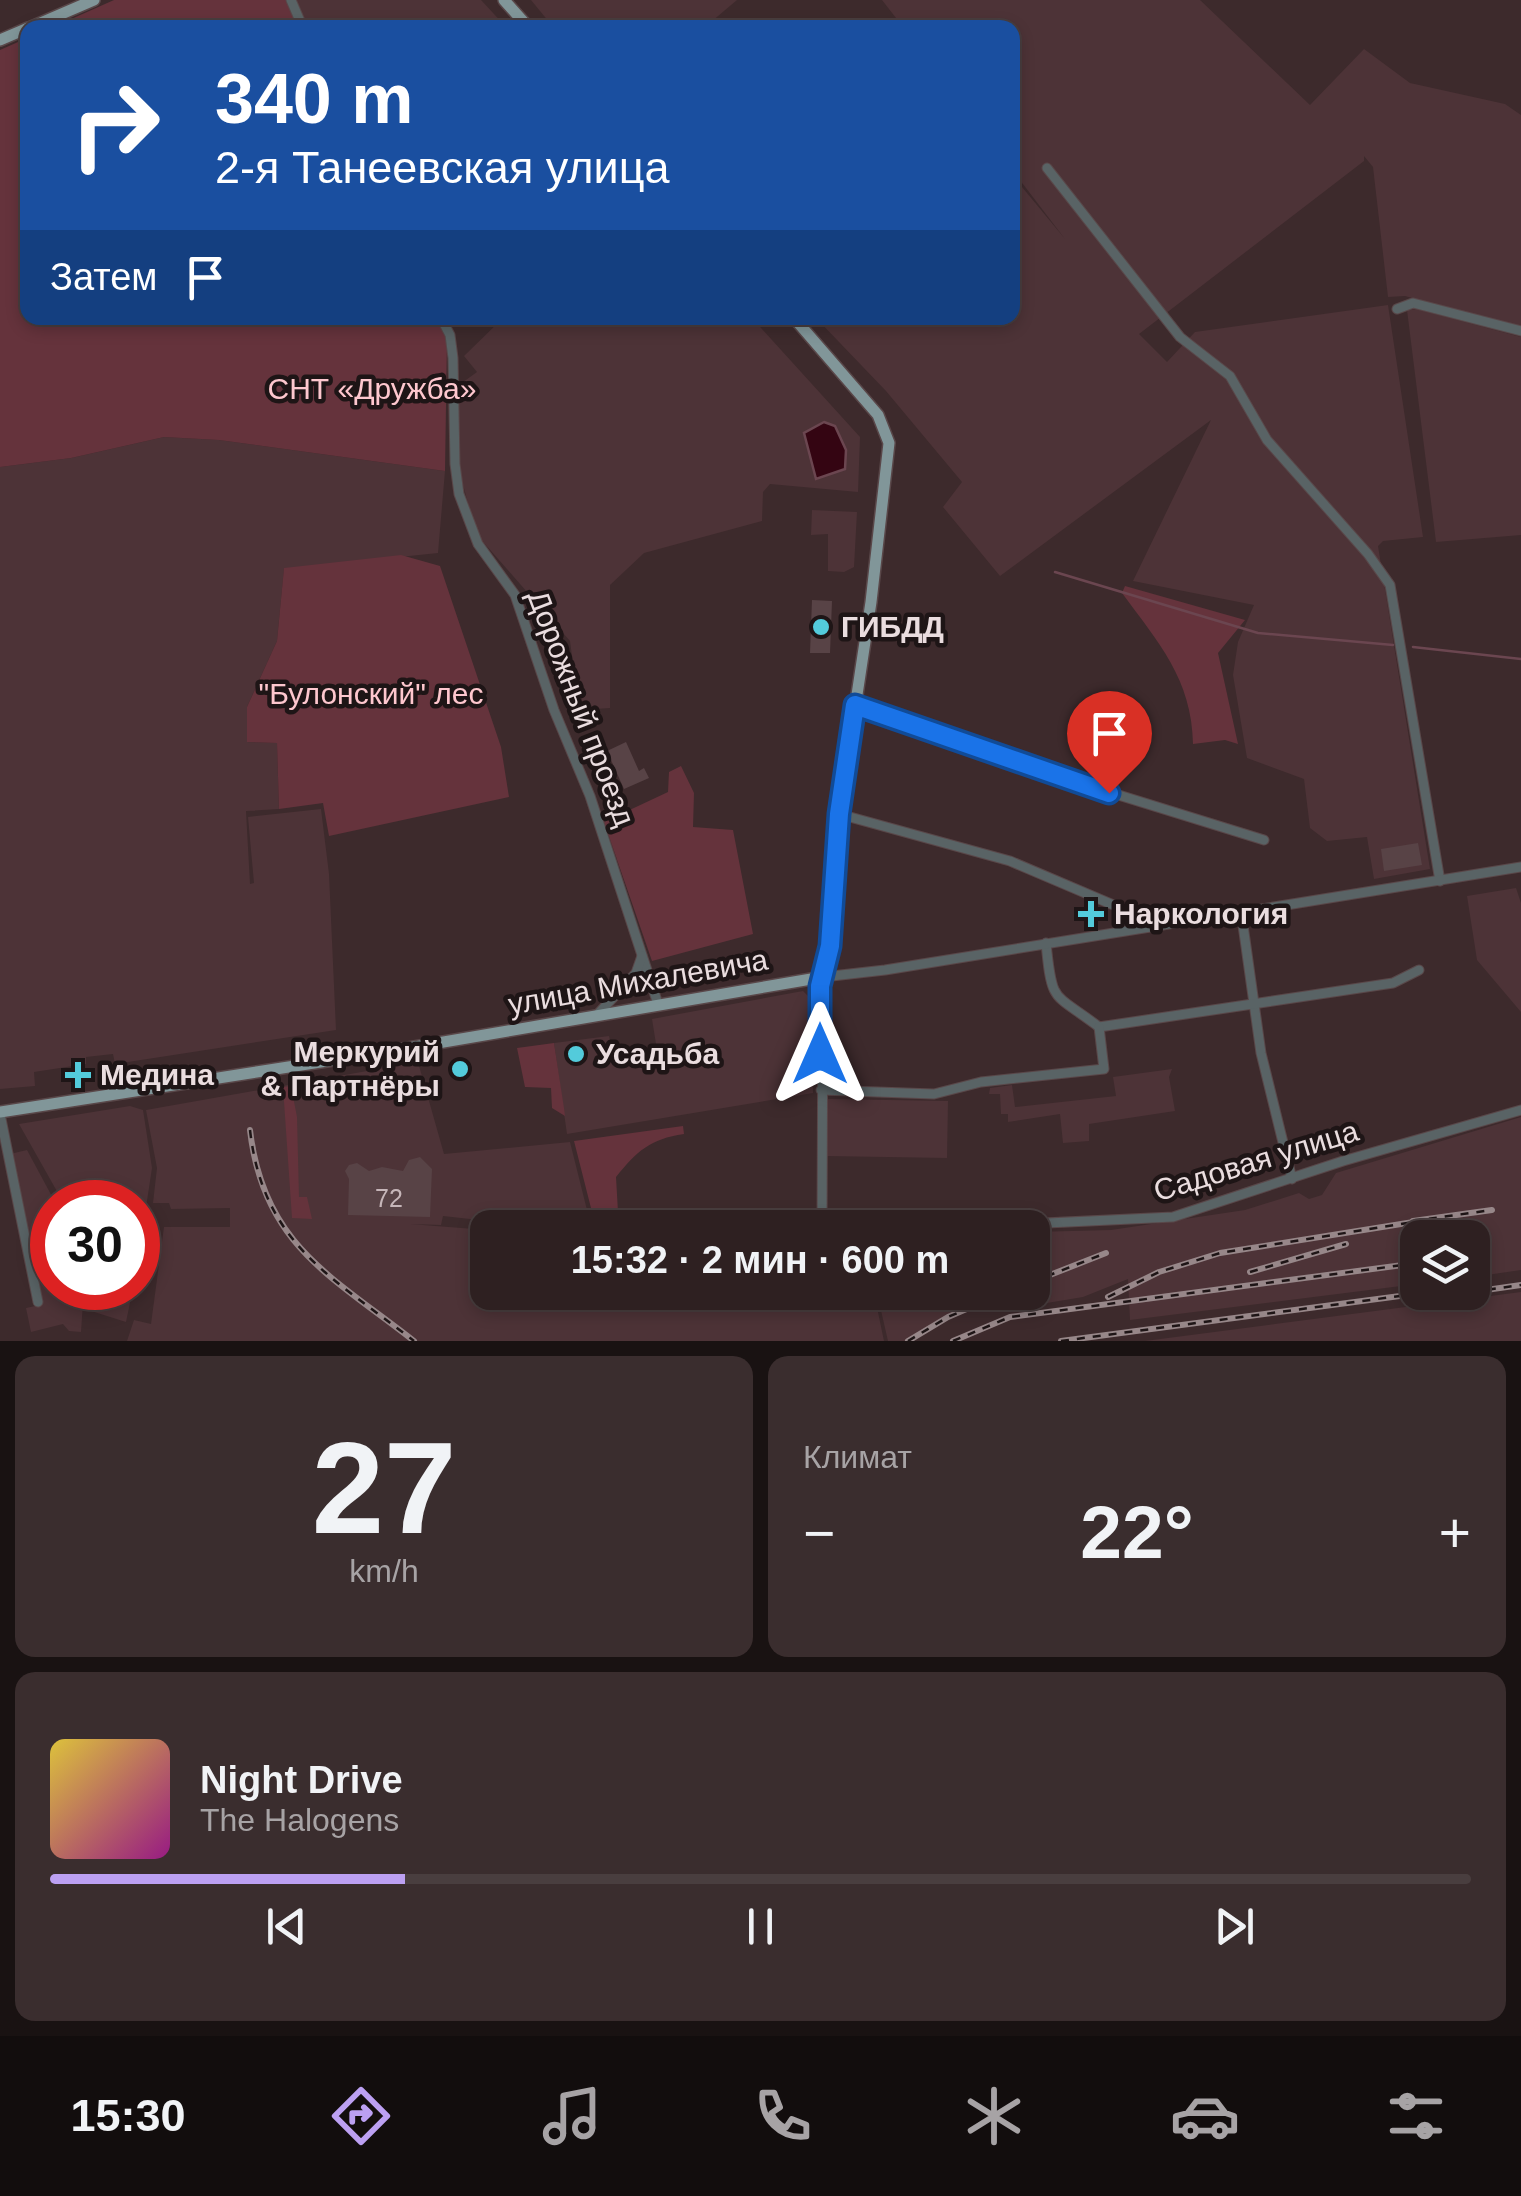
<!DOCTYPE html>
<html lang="ru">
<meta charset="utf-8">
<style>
:root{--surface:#2e2021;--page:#3a2d2e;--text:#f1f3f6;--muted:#a7a3a5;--line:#493e3f;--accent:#bca0f2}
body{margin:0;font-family:Helvetica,sans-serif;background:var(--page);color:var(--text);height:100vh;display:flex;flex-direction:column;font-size:38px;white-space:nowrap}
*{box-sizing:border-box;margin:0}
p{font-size:32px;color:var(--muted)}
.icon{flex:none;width:55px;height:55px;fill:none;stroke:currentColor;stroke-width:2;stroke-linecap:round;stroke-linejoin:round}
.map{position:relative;height:1341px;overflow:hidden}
.drawer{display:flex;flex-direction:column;gap:15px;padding:15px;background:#191212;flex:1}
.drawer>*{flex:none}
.banner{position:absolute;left:20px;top:20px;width:1000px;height:305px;border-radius:20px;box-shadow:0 5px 15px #0003,0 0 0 2px var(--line);background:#1a4fa0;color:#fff;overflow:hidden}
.tools{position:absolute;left:1400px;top:1220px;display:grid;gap:20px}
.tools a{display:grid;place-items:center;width:90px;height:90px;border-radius:20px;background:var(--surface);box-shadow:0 5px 15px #0003,0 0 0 2px var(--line);font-size:50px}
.speed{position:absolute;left:30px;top:1180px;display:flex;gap:20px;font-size:50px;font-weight:700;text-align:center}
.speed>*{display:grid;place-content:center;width:130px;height:130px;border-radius:50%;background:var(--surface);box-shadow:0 5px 15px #0003,0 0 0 2px var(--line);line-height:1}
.speed .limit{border:15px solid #d22;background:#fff;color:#111}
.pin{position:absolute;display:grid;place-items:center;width:85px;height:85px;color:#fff;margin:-102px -42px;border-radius:50% 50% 50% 0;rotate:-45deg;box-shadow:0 0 10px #0007}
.pin .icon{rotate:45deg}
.me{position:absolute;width:110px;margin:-55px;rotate:0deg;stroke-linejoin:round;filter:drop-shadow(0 0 8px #0008)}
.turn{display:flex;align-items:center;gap:35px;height:210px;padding:0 30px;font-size:45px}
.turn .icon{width:130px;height:130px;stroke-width:2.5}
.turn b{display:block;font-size:70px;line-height:85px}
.then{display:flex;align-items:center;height:95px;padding:0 30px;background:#0003;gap:20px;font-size:38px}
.big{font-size:75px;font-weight:700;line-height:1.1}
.drawer .card{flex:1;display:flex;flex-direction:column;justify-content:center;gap:15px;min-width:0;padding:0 35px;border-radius:20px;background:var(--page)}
.drawer .dial{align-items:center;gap:0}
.dial b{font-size:130px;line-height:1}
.song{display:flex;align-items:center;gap:30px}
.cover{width:120px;height:120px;border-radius:15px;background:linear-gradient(135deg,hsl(50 70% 55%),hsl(310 70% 35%))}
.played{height:10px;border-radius:5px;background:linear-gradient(90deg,var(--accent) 25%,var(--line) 25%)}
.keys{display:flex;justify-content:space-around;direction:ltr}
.heat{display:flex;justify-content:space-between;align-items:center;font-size:55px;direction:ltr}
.drawer .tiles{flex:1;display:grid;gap:15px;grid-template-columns:1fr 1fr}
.card:last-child{grid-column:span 2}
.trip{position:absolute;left:470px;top:1210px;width:580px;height:100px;border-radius:20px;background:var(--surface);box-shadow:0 5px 15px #0003,0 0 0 2px var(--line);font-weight:700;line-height:100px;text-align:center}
.dock{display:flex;height:160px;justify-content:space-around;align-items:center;background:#120d0d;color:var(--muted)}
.dock .icon{width:70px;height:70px}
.dock .selected{color:var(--accent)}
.dock b{font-size:45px;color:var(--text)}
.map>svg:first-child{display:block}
.built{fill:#4d3337}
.green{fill:#65333c}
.water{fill:#340512;stroke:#6b4650;stroke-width:2.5}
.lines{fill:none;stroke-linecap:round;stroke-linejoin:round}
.stream{stroke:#6b4650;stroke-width:2.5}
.building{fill:#584346}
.minor-casing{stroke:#594749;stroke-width:11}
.major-casing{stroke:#594749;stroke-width:14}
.minor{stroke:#596365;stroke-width:9}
.major{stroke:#819699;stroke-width:11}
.rail-casing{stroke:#978789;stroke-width:6}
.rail{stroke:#1e1516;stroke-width:2.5;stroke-dasharray:8;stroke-linecap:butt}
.route-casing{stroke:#114b97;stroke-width:25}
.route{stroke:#1a73e8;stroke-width:18}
.poi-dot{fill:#53cbdb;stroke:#1e1516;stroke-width:4}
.labels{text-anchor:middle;stroke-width:9;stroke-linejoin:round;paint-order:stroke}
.number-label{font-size:25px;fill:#c6b6b9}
.park-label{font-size:30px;fill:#fec7ce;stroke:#1e1516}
.poi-label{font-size:30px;font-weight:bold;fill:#eadddf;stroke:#1e1516;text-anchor:start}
.street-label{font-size:30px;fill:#eadddf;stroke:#1e1516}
</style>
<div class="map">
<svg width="1521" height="1341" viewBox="0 0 1521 1341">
<rect width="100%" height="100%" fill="#3d2a2c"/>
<!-- built -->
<g class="built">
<polygon points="294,0 481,0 506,27 306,27"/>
<polygon points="531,0 737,0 705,27 554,28"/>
<polygon points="882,0 1200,0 1310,105 1364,49 1410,83 1505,104 1521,115 1521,328 1405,296 1388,297 1373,167 1364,156 1364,161 1139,334 1167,362 1195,332 1388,305 1423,537 1383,541 1378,546 1430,869 1374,879 1367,837 1327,841 1310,828 1304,779 1247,758 1233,675 1238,642 1254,605 1133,581 1211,420 1000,576 943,507 962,482 886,391 816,318 1012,318 1013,176 1065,239 1013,171 1012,28 903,27"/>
<polygon points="1416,309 1521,337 1521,535 1436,542 1407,310"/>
<polygon points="503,318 752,318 860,437 858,492 770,484 763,492 762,521 644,553 610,585 610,708 579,710 570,641 477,535 458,467 459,385 477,372 464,356"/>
<polygon points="164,437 219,440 445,471 438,553 284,569 277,641 247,707 247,742 277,743 279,809 246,811 250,884 254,883 248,817 321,809 329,874 336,1030 115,1064 113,1054 86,1057 86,1064 34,1072 35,1086 0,1089 0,467 71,458"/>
<polygon points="812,510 857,512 854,567 844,572 828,571 828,534 811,535"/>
<polygon points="1516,888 1521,903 1521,1012 1477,960 1467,896"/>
<polygon points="803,991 812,1000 813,1093 567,1134 554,1043 609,1036 615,1063 644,1058 646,1071 660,1069 652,1019"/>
<polygon points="418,1062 444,1154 570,1142 589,1218 516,1218 497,1222 443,1216 441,1225 410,1224 487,1230 488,1292 874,1293 884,1341 127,1341 134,1320 151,1324 164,1227 230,1227 230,1208 171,1209 169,1203 153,1203 157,1168 146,1110"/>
<polygon points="1172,1069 1169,1077 1175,1111 1089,1124 1089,1141 1063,1143 1060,1114 1008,1122 1008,1114 1001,1114 1000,1094 989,1094 990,1088 1012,1085 1015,1107 1116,1096 1113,1077"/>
<polygon points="827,1099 948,1101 947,1158 826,1156"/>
<polygon points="130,1106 143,1110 152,1168 138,1260 138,1202 63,1202 19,1124"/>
<polygon points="1521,1117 1521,1270 1473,1277 1472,1238 1418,1238 1417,1284 1130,1320 1128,1279 1083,1297 1023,1307 1021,1293 1032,1292 1033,1232 1111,1230 1245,1210 1299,1193 1309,1199 1322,1195 1336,1173"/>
<polygon points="27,1150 55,1202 52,1288 84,1288 81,1332 69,1331 63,1324 31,1332 26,1308 40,1305 10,1154"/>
<polygon points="90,1288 133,1288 126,1322 88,1310"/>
<polygon points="1521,1292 1521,1341 1145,1341 1275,1324"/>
<polygon points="877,1293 877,1292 1012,1293 954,1316 912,1341 888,1341"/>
</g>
<!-- green -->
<g class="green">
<polygon points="114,0 286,0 299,27 51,28"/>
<polygon points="27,38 28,318 436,318 447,339 445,471 219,440 164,437 71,458 0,467 0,50"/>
<polygon points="401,555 440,566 501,747 509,797 329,836 323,803 279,809 277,743 247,742 247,707 277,641 284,568"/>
<path d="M1125,586L1245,620L1218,653L1238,744L1225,740L1193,744C1192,679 1158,642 1122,593Z"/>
<polygon points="681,766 694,793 693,827 733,830 753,934 652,961 604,822 668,792 669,772"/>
<polygon points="554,1043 564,1108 565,1116 552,1108 551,1088 525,1087 517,1048"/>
<polygon points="291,1086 297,1117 299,1197 307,1197 312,1219 292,1218 283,1087"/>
<path d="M683,1126L684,1134C650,1139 637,1151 616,1177L618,1212H592L574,1141Z"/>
</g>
<!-- water -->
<polygon class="water" points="824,422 835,426 846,450 845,469 816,479 804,433"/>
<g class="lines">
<!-- stream -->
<g class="stream">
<polyline points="1055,572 1258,633 1393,645"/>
<polyline points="1413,647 1521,659"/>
</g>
</g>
<!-- building -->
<g class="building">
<polygon points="812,600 832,601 830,653 810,653"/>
<polygon points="626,742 639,771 644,768 649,778 624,789 607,751"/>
<polygon points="1418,843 1422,865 1384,871 1381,849"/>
<polygon points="420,1157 432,1169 430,1217 348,1215 349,1179 345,1171 349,1165 357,1163 369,1171 382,1167 403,1171 409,1160"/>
</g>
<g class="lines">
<!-- minor casing -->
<g class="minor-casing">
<g id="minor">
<polyline points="291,0 303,28"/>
<polyline points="1047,168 1180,337 1230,376 1267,440 1368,554 1390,585 1440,881"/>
<polyline points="1397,309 1413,303 1521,331"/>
<polyline points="441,318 450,335 453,358 455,464 459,494 478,544 515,595 554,710 590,796 658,1004"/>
<polyline points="855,705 999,758 1264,840"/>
<polyline points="839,814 1010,861 1144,918 1151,925"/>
<polyline points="1241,911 1261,1053 1292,1179"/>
<path d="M1046,943C1052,1005 1053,992 1099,1027L1393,983L1419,970"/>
<polyline points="596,1016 636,973 642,956"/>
<polyline points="821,1090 934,1094 981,1082 1104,1069 1099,1027"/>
<polyline points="0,1114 38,1302"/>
<polyline points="822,1228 823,977 885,970 1521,867"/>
<polyline points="939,1228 1173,1217 1343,1161 1521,1110"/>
</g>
</g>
<!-- major casing -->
<g class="major-casing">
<g id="major">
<polyline points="504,0 529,28"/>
<polyline points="29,28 94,0"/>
<polyline points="0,40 28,28"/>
<polyline points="0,1112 391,1051 823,977 829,946 839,814 871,602 889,443 878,415 794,318"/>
</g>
</g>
<!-- minor -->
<use href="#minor" class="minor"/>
<!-- major -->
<use href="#major" class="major"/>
<!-- rail casing -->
<g class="rail-casing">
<g id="rail">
<path d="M250,1130C263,1244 331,1276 414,1341"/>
<polyline points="1413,1221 1492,1210"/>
<polyline points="1250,1272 1346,1244"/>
<polyline points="1032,1282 1106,1253"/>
<polyline points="1472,1292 1521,1285"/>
<polyline points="1108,1297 1159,1272 1220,1253 1426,1220"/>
<polyline points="1416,1299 1465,1292"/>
<polyline points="908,1341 948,1317 1006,1292"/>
<polyline points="953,1341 1010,1317 1418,1263"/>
<polyline points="1061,1341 1430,1292"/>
</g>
</g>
<!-- rail -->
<use href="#rail" class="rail"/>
</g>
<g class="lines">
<!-- route casing -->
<g class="route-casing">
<polyline id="route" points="820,1054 820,986 830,946 839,814 855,705 1109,793"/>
</g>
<!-- route -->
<use href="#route" class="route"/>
</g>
<!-- markers -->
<g class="poi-dot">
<circle cx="821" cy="627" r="10"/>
<path d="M1086 899h10v10h10v10h-10v10h-10v-10h-10v-10h10z"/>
<circle cx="576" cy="1054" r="10"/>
<circle cx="460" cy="1069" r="10"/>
<path d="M73 1060h10v10h10v10h-10v10h-10v-10h-10v-10h10z"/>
</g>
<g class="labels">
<!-- number labels -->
<g class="number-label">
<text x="389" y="1207">72</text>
</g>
<!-- park labels -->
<g class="park-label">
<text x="372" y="399">СНТ «Дружба»</text>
<text x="371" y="704">"Булонский" лес</text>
</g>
<!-- poi labels -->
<g class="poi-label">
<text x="841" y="637">ГИБДД</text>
<text x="1114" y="924">Наркология</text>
<text x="440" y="1062" text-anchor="end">Меркурий<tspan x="440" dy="34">&amp; Партнёры</tspan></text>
<text x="596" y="1064">Усадьба</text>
<text x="100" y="1085">Медина</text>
</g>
<!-- street labels -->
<g class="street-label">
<text transform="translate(581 708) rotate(69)" y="10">Дорожный проезд</text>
<text transform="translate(638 982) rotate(-10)" y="10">улица Михалевича</text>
<text transform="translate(1256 1161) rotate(-17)" y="10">Садовая улица</text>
</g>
</g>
</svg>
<div class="tools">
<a><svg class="icon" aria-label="layers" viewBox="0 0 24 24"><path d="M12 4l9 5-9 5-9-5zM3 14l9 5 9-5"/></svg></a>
</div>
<div class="speed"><div class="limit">30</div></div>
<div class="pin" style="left:1109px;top:793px;background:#d93025"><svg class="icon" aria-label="arrive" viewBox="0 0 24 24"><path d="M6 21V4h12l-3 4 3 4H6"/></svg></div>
<svg class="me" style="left:820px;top:1054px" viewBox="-20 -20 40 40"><path d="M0-17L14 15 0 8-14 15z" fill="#1a73e8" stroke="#fff" stroke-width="4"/></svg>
<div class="trip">15:32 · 2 мин · 600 m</div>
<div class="banner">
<div class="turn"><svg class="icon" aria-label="right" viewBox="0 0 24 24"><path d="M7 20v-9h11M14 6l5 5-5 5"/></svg><div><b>340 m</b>2-я Танеевская улица</div></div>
<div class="then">Затем<svg class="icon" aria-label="arrive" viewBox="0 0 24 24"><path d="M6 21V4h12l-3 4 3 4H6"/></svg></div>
</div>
</div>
<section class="drawer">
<div class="tiles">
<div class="card dial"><b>27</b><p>km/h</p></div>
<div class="card"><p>Климат</p>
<div class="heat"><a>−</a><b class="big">22°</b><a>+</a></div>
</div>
<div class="card">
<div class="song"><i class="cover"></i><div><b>Night Drive</b><p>The Halogens</p></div></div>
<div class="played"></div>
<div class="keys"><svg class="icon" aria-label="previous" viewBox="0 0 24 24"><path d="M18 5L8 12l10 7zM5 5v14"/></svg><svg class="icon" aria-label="pause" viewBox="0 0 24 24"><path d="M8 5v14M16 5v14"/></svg><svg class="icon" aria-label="next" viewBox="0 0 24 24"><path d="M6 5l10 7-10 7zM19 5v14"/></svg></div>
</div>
</div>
</section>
<nav class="dock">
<b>15:30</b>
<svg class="icon selected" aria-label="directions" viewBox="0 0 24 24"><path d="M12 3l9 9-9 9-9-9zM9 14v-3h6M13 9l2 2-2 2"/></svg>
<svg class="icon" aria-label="music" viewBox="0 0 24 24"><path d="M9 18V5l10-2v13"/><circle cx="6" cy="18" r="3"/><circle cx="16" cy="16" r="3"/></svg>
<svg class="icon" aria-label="phone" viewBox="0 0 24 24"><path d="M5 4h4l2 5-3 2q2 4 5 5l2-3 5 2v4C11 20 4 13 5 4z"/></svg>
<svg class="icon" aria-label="climate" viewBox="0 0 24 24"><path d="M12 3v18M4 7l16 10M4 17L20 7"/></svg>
<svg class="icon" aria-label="car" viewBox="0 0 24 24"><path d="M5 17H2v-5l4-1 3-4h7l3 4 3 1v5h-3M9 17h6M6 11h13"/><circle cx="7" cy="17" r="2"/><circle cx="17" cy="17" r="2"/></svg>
<svg class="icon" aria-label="filters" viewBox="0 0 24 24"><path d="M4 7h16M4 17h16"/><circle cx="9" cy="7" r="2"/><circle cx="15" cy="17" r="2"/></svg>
</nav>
